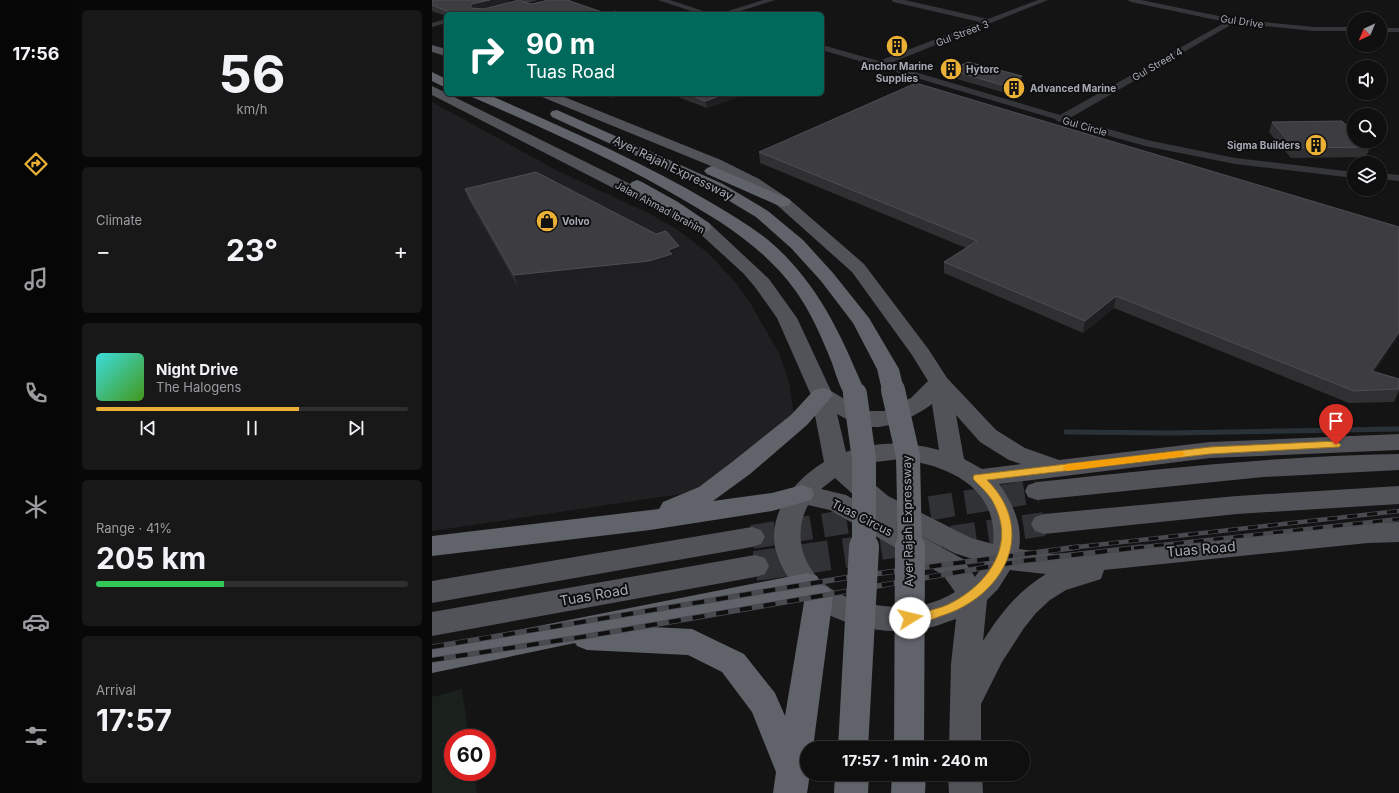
<!DOCTYPE html>
<meta charset="utf-8">
<style>
:root{--surface:#0f0f10;--page:#181819;--text:#f1f3f6;--muted:#9b9c9f;--line:#2f2f30;--accent:#ebb136}
body{margin:0;font-family:Inter,sans-serif;background:var(--page);color:var(--text);height:100vh;display:flex;flex-direction:column;font-size:15px;white-space:nowrap}
*{box-sizing:border-box;margin:0}
p{font-size:13px;color:var(--muted)}
.icon{flex:none;width:22px;height:22px;fill:none;stroke:currentColor;stroke-width:2;stroke-linecap:round;stroke-linejoin:round}
.map{position:relative;flex:1;overflow:hidden}
.side{display:flex;flex-direction:column;gap:10px;padding:10px;background:#080809;width:360px}
.side>*{flex:none}
.banner{position:absolute;left:12px;top:12px;width:380px;height:84px;border-radius:6px;box-shadow:0 1px 3px #0004,0 0 0 1px var(--line);background:#00695c;color:#fff;overflow:hidden}
.needle{width:26px;rotate:224deg}
.controls{position:absolute;left:915px;top:12px;display:grid;gap:8px}
.controls a{display:grid;place-items:center;width:40px;height:40px;border-radius:50%;background:var(--surface);box-shadow:0 1px 3px #0004,0 0 0 1px var(--line);font-size:20px}
.speed{position:absolute;left:12px;top:729px;display:flex;gap:8px;font-size:20px;font-weight:700;text-align:center}
.speed>*{display:grid;place-content:center;width:52px;height:52px;border-radius:50%;background:var(--surface);box-shadow:0 1px 3px #0004,0 0 0 1px var(--line);line-height:1}
.speed .limit{border:6px solid #d22;background:#fff;color:#111}
.pin{position:absolute;display:grid;place-items:center;width:34px;height:34px;color:#fff;margin:-41px -17px;border-radius:50% 50% 50% 0;rotate:-45deg;box-shadow:0 0 4px #0007}
.pin .icon{rotate:45deg}
.me{position:absolute;width:44px;margin:-22px;rotate:81deg;stroke-linejoin:round;filter:drop-shadow(0 0 3px #0008)}
.turn{display:flex;align-items:center;gap:14px;height:84px;padding:0 16px;font-size:18px}
.turn .icon{width:52px;height:52px;stroke-width:2.5}
.turn b{display:block;font-size:28px;line-height:34px}
.big{font-size:30px;font-weight:700;line-height:1.1}
.side .widget{flex:1;display:flex;flex-direction:column;justify-content:center;gap:6px;min-width:0;padding:0 14px;border-radius:6px;background:var(--page)}
.side .dial{align-items:center;gap:0}
.dial b{font-size:52px;line-height:1}
.song{display:flex;align-items:center;gap:12px}
.cover{width:48px;height:48px;border-radius:6px;background:linear-gradient(135deg,hsl(180 70% 55%),hsl(100 70% 35%))}
.played{height:4px;border-radius:2px;background:linear-gradient(90deg,var(--accent) 65%,var(--line) 65%)}
.keys{display:flex;justify-content:space-around;direction:ltr}
.heat{display:flex;justify-content:space-between;align-items:center;font-size:22px;direction:ltr}
.charge{height:6px;border-radius:3px;background:linear-gradient(90deg,#34c759 41%,var(--line) 0)}
.trip{position:absolute;left:368px;top:741px;width:230px;height:40px;border-radius:20px;background:var(--surface);box-shadow:0 1px 3px #0004,0 0 0 1px var(--line);font-weight:700;line-height:40px;text-align:center}
main{display:flex;flex:1;min-height:0}
.menu{display:flex;flex-direction:column;width:72px;justify-content:space-around;align-items:center;background:#060606;color:var(--muted)}
.menu .icon{width:28px;height:28px}
.menu .on{color:var(--accent)}
.menu b{font-size:18px;color:var(--text)}
.map>svg:first-child{display:block}
.built{fill:#202022}
.green{fill:#1a201b}
.lines{fill:none;stroke-linecap:round;stroke-linejoin:round}
.stream{stroke:#2a3239;stroke-width:5}
.primary-tunnel-far1{stroke:#313235;stroke-width:24;stroke-dasharray:24 12;stroke-linecap:butt}
.primary-tunnel{stroke:#313235;stroke-width:30;stroke-dasharray:30 15;stroke-linecap:butt}
.minor{fill:#35363a;fill-rule:evenodd}
.primary{fill:#515359;fill-rule:evenodd}
.motorway{fill:#61636b;fill-rule:evenodd}
.rail-far1-casing{stroke:#484a4f;stroke-width:4.5}
.rail-casing{stroke:#484a4f;stroke-width:5.5}
.rail-far1{stroke:#0f0f10;stroke-width:3;stroke-dasharray:10;stroke-linecap:butt}
.rail{stroke:#0f0f10;stroke-width:4;stroke-dasharray:12;stroke-linecap:butt}
.motorway-bridge-far1{stroke:#61636b;stroke-width:24}
.motorway-bridge{stroke:#61636b;stroke-width:30}
.wall{fill:#303033}
.shaded-wall{fill:#1f1f21}
.building{fill:#3d3d41;stroke:#4d4e53}
.route{fill:#ebb136;stroke:#997323}
.slow{fill:#f59e0b}
.labels{text-anchor:middle;stroke-width:4;stroke-linejoin:round;paint-order:stroke}
.far-street-label{font-size:10px;fill:#a6aab5;stroke:#0f0f10}
.far-poi-label{font-size:10px;font-weight:bold;fill:#a6aab5;stroke:#0f0f10;text-anchor:start}
.street-label{font-size:12px;fill:#a6aab5;stroke:#0f0f10}
.near-street-label{font-size:14px;fill:#a6aab5;stroke:#0f0f10}
</style>
<main>
<nav class="menu">
<b>17:56</b>
<svg class="icon on" aria-label="directions" viewBox="0 0 24 24"><path d="M12 3l9 9-9 9-9-9zM9 14v-3h6M13 9l2 2-2 2"/></svg>
<svg class="icon" aria-label="music" viewBox="0 0 24 24"><path d="M9 18V5l10-2v13"/><circle cx="6" cy="18" r="3"/><circle cx="16" cy="16" r="3"/></svg>
<svg class="icon" aria-label="phone" viewBox="0 0 24 24"><path d="M5 4h4l2 5-3 2q2 4 5 5l2-3 5 2v4C11 20 4 13 5 4z"/></svg>
<svg class="icon" aria-label="climate" viewBox="0 0 24 24"><path d="M12 3v18M4 7l16 10M4 17L20 7"/></svg>
<svg class="icon" aria-label="car" viewBox="0 0 24 24"><path d="M5 17H2v-5l4-1 3-4h7l3 4 3 1v5h-3M9 17h6M6 11h13"/><circle cx="7" cy="17" r="2"/><circle cx="17" cy="17" r="2"/></svg>
<svg class="icon" aria-label="filters" viewBox="0 0 24 24"><path d="M4 7h16M4 17h16"/><circle cx="9" cy="7" r="2"/><circle cx="15" cy="17" r="2"/></svg>
</nav>
<section class="side">
<div class="widget dial"><b>56</b><p>km/h</p></div>
<div class="widget"><p>Climate</p>
<div class="heat"><a>−</a><b class="big">23°</b><a>+</a></div>
</div>
<div class="widget">
<div class="song"><i class="cover"></i><div><b>Night Drive</b><p>The Halogens</p></div></div>
<div class="played"></div>
<div class="keys"><svg class="icon" aria-label="previous" viewBox="0 0 24 24"><path d="M18 5L8 12l10 7zM5 5v14"/></svg><svg class="icon" aria-label="pause" viewBox="0 0 24 24"><path d="M8 5v14M16 5v14"/></svg><svg class="icon" aria-label="next" viewBox="0 0 24 24"><path d="M6 5l10 7-10 7zM19 5v14"/></svg></div>
</div>
<div class="widget"><p>Range · 41%</p><b class="big">205 km</b><div class="charge"></div></div>
<div class="widget"><p>Arrival</p><b class="big">17:57</b></div>
</section>
<div class="map">
<svg width="967" height="793" viewBox="0 0 967 793">
<rect width="100%" height="100%" fill="#141415"/>
<!-- built -->
<polygon class="built" points="0,102 124,170 218,214 243,228 275,252 304,283 317,301 347,353 357,382 362,415 262,492 0,531"/>
<!-- green -->
<polygon class="green" points="30,689 37,738 21,738 21,772 42,772 45,793 0,793 0,697"/>
<g class="lines">
<!-- stream -->
<polyline class="stream" points="634,432 739,433 967,429"/>
<!-- primary-tunnel-far1 -->
<g class="primary-tunnel-far1">
<polyline points="320,537 605,491"/>
<polyline points="449,548 612,524"/>
</g>
<!-- primary-tunnel -->
<polyline class="primary-tunnel" points="323,566 456,547"/>
<!-- minor -->
<g class="minor">
<polygon points="93,0 106,0 54,14 41,14 42,12"/>
<polygon points="226,0 238,0 280,14 268,14"/>
<polygon points="331,0 343,0 299,14 287,14"/>
<polygon points="460,0 473,0 556,19 606,0 616,0 456,64 628,115 794,22 699,2 695,0 709,0 801,19 882,27 922,27 922,31 882,31 802,23 638,118 715,140 803,158 922,172 922,178 803,164 713,146 625,121 623,119 390,50 390,45 447,61 548,22 461,2"/>
<polygon points="14,19 14,23 0,27 0,23"/>
<rect x="948" y="28" width="19" height="4"/>
<polygon points="948,173 967,175 967,181 948,179"/>
</g>
<!-- primary -->
<g class="primary">
<polygon points="0,45 14,49 14,56 0,52"/>
<path d="M0,86L277,223L337,279L365,318L399,391L409,397L437,411H452L479,398L496,381L480,355L420,272L345,205L317,185L279,166L110,97L108,94H125L289,160L327,179L357,199L432,264L497,350L515,378L564,430L593,448L627,460L778,442L967,434V450L778,458L567,484C581,504 591,525 587,549L623,554L936,523L967,522V542L936,543L672,570L669,579L634,590L618,600L604,613L592,628L570,662L549,704V748H517L519,664L524,619C514,622 503,627 492,629C457,636 415,627 384,608C371,600 361,587 354,574C348,563 342,550 342,537C342,504 366,478 392,462L379,395L345,318L323,287L311,273L265,231L0,95ZM500,404L507,450C476,441 444,441 414,452L405,414C416,420 429,426 441,427C459,428 486,415 500,404ZM524,415L548,442L577,460L589,464L550,469L532,459ZM468,459C515,465 567,487 561,544L539,538L456,496L422,467L436,463ZM403,478L435,507L414,495L389,489ZM376,505L398,510L511,575L523,592C513,598 503,602 492,605C450,612 388,601 372,555C366,538 368,521 376,505ZM478,530L522,553L553,563L543,577L531,559ZM578,570L614,574C586,591 568,614 551,641L555,600L566,589Z"/>
<path d="M967,454V470L831,477L605,500L596,497L593,491L596,485L605,482C726,469 846,456 967,454Z"/>
<polygon points="967,486 967,504 805,514 612,534 603,531 599,524 603,517 612,514 805,496"/>
<polygon points="320,527 329,530 333,537 329,544 320,547 0,603 0,581"/>
<polygon points="323,555 333,558 337,566 333,574 323,577 0,636 0,612"/>
<polygon points="516,774 550,774 551,793 517,793"/>
</g>
<!-- motorway -->
<g class="motorway">
<polygon points="0,72 14,79 14,88 0,81"/>
<path d="M38,94H55C130,127 207,160 278,202C307,219 336,236 358,261C395,301 413,345 434,394L431,399L423,401L415,399C408,388 404,375 400,363C390,338 379,312 363,290C329,244 285,219 236,191C172,155 106,126 40,97Z"/>
<polygon points="125,110 291,184 336,211 371,240 401,273 437,318 467,369 472,390 469,395 461,397 453,395 450,390 445,369 421,323 389,281 359,248 324,217 279,190 120,117 118,114 120,111"/>
<polygon points="280,166 357,199 359,202 357,205 351,207 345,205 275,174 272,171 275,168"/>
<polygon points="205,180 210,182 246,202 277,223 279,227 277,231 271,232 265,231 234,208 200,188 197,185 200,182"/>
<polygon points="390,388 398,390 401,395 375,425 318,474 281,501 340,493 370,485 379,488 382,494 379,500 340,511 218,530 0,556 0,536 227,509 231,502 267,487 300,462 359,415 382,390"/>
<path d="M375,573L385,576L388,585L397,588L401,596L381,748H375V774H378L375,793H341L344,772L320,712L290,672L256,655L155,650L145,646L143,643L0,673V647ZM373,596L353,716L343,693L312,654L260,629L220,627Z"/>
<polygon points="403,774 437,774 436,793 402,793"/>
<polygon points="460,774 494,774 493,793 459,793"/>
</g>
<!-- rail-far1 casing -->
<g class="rail-far1-casing">
<g id="rail-far1">
<polyline points="637,548 967,511"/>
<polyline points="702,548 967,519"/>
</g>
</g>
<!-- rail casing -->
<g class="rail-casing">
<g id="rail">
<polyline points="0,647 412,578 646,547"/>
<polyline points="0,660 156,636 590,561 710,547"/>
</g>
</g>
<!-- rail-far1 -->
<use href="#rail-far1" class="rail-far1"/>
<!-- rail -->
<use href="#rail" class="rail"/>
<!-- motorway-bridge-far1 -->
<g class="motorway-bridge-far1">
<polyline points="461,390 476,456 478,548"/>
<polyline points="423,394 432,459 432,548"/>
</g>
<!-- motorway-bridge -->
<g class="motorway-bridge">
<polyline points="421,748 432,547"/>
<polyline points="477,748 478,547"/>
</g>
</g>
<!-- wall -->
<g class="wall">
<polygon points="0,0 77,0 77,2 49,9 52,9 99,4 176,14 191,14 14,14 14,16 0,11"/>
<polygon points="519,70 589,83 570,92 518,77"/>
<polygon points="169,94 191,94 179,98"/>
<polygon points="238,94 315,94 275,108"/>
<polygon points="840,122 938,147 934,157 859,158 837,132"/>
<polygon points="327,152 943,372 967,379 967,391 962,402 917,403 682,308 651,333 512,273 512,262 534,248 328,163"/>
<polygon points="33,189 247,246 249,258 241,260 242,265 219,272 86,287 37,200"/>
</g>
<!-- shaded-wall -->
<g class="shaded-wall">
<polygon points="58,0 77,0 77,2 42,11 38,8 40,4"/>
<polygon points="590,76 589,83 570,92 570,85"/>
<polygon points="178,94 191,94 179,98"/>
<polygon points="293,94 315,94 275,108 273,101"/>
<polygon points="247,246 249,258 241,260 242,265 219,272 86,287 82,275 236,250"/>
<polygon points="684,296 682,308 651,333 653,321"/>
<polygon points="967,332 967,336 935,383 940,371"/>
</g>
<!-- building -->
<g class="building">
<polygon points="0,0 58,0 40,4 38,8 52,9 87,0 99,4 117,0 135,0 176,14 183,11 191,14 22,14 0,5"/>
<polygon points="536,62 590,76 570,85 519,70"/>
<polygon points="484,83 967,227 967,332 940,371 967,379 967,389 922,391 684,296 653,321 512,262 545,241 327,152"/>
<polygon points="256,94 293,94 273,101"/>
<polygon points="910,121 922,132 922,141 931,141 938,147 862,148 840,122"/>
<polygon points="104,172 224,234 234,231 247,246 236,250 240,254 217,261 82,275 33,189"/>
</g>
<!-- route -->
<path class="route" d="M904,441L909,445L907,447L778,454L555,480C607,532 571,597 509,616C498,620 485,626 474,622L472,618L474,615C480,613 486,613 492,612C499,610 508,608 515,605C552,588 584,549 563,506C559,496 550,488 542,480L541,478L542,475L778,447Z"/>
<!-- slow -->
<polygon class="slow" points="748,451 751,452 753,454 751,456 635,471 630,468 635,464"/>
<!-- icons -->
<defs>
<g id="building-disc" transform="scale(1.15)"><circle r="9.5" fill="#ebb136" stroke="#0f0f10"/><path d="M-4-6H4V6H1V3H-1V6H-4ZM-2.5-4.3h1.7v1.8h-1.7ZM.8-4.3h1.7v1.8H.8ZM-2.5-1h1.7V.8h-1.7ZM.8-1h1.7V.8H.8Z" fill="#111"/></g>
<g id="shop-disc" transform="scale(1.15)"><circle r="9.5" fill="#ebb136" stroke="#0f0f10"/><path d="M-5-2.5h2.3a2.7 3.5 0 0 1 5.4 0H5L5.5 6h-11ZM-1.5-2.5h3a1.5 2.3 0 0 0-3 0Z" fill="#111"/></g>
</defs>
<g fill-rule="evenodd">
<use href="#building-disc" x="465" y="46"/>
<use href="#building-disc" x="519" y="69"/>
<use href="#building-disc" x="582" y="88"/>
<use href="#building-disc" x="884" y="145"/>
<use href="#shop-disc" x="115" y="221"/>
</g>
<g class="labels">
<!-- far-street labels -->
<g class="far-street-label">
<text transform="translate(810 21) rotate(8)" y="4">Gul Drive</text>
<text transform="translate(530 33) rotate(-21)" y="4">Gul Street 3</text>
<text transform="translate(725 64) rotate(-30)" y="4">Gul Street 4</text>
<text transform="translate(653 126) rotate(16)" y="4">Gul Circle</text>
<text transform="translate(228 207) rotate(28)" y="4">Jalan Ahmad Ibrahim</text>
</g>
<!-- far-poi labels -->
<g class="far-poi-label">
<text x="465" y="70" text-anchor="middle">Anchor Marine<tspan x="465" dy="12">Supplies</tspan></text>
<text x="534" y="73">Hytorc</text>
<text x="598" y="92">Advanced Marine</text>
<text x="868" y="149" text-anchor="end">Sigma Builders</text>
<text x="130" y="225">Volvo</text>
</g>
<!-- street labels -->
<g class="street-label">
<text transform="translate(241 168) rotate(26)" y="4">Ayer Rajah Expressway</text>
<text transform="translate(430 518) rotate(27)" y="4">Tuas Circus</text>
<text transform="translate(476 521) rotate(-91)" y="4">Ayer Rajah Expressway</text>
</g>
<!-- near-street labels -->
<g class="near-street-label">
<text transform="translate(769 549) rotate(-5)" y="5">Tuas Road</text>
<text transform="translate(162 595) rotate(-10)" y="5">Tuas Road</text>
</g>
</g>
</svg>
<div class="controls">
<a><svg class="needle" viewBox="-14 -14 28 28"><path d="M0-13l5 13h-10z" fill="#e53935"/><path d="M0 13l5-13h-10z" fill="#9b9c9f"/></svg></a>
<a><svg class="icon" aria-label="sound" viewBox="0 0 24 24"><path d="M4 9h4l5-4v14l-5-4H4zM17 9q2 3 0 6"/></svg></a>
<a><svg class="icon" aria-label="search" viewBox="0 0 24 24"><circle cx="10" cy="10" r="6"/><path d="M15 15l6 6"/></svg></a>
<a><svg class="icon" aria-label="layers" viewBox="0 0 24 24"><path d="M12 4l9 5-9 5-9-5zM3 14l9 5 9-5"/></svg></a>
</div>
<div class="speed"><div class="limit">60</div></div>
<div class="pin" style="left:904px;top:445px;background:#d93025"><svg class="icon" aria-label="arrive" viewBox="0 0 24 24"><path d="M6 21V4h12l-3 4 3 4H6"/></svg></div>
<svg class="me" style="left:478px;top:618px" viewBox="-20 -20 40 40"><circle r="19" fill="#fff"/><path d="M0-13L10 11 0 6-10 11z" fill="#ebb136"/></svg>
<div class="trip">17:57 · 1 min · 240 m</div>
<div class="banner">
<div class="turn"><svg class="icon" aria-label="right" viewBox="0 0 24 24"><path d="M7 20v-9h11M14 6l5 5-5 5"/></svg><div><b>90 m</b>Tuas Road</div></div>
</div>
</div>
</main>
